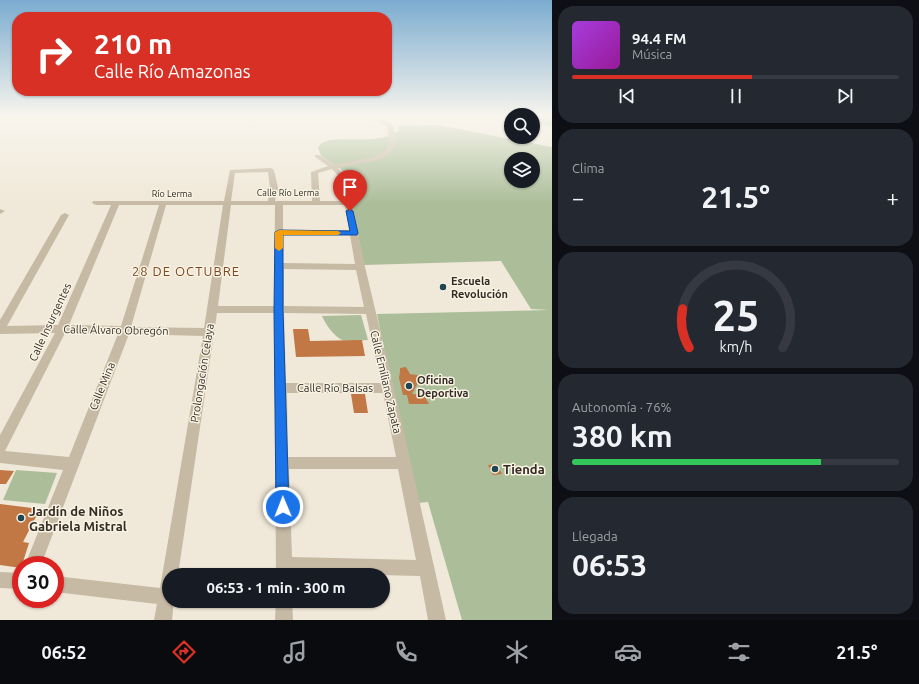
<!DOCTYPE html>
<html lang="es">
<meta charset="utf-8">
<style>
:root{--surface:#171b24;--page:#242831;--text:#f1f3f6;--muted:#9ea1a6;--line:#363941;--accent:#d93025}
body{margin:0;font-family:Ubuntu,sans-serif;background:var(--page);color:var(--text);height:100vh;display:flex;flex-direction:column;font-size:15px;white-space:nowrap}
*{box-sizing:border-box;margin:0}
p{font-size:13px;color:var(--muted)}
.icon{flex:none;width:22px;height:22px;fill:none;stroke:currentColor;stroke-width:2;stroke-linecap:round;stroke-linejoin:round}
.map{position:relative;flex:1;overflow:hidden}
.panel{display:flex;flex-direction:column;gap:6px;padding:6px;background:#0d0f14;width:367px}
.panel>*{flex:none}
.banner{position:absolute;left:12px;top:12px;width:380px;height:84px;border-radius:16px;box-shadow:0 1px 3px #0004;background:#d93025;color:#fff;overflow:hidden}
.controls{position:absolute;left:504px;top:108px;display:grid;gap:8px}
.controls a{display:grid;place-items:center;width:36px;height:36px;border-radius:50%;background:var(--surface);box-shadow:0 1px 3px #0004;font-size:20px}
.speed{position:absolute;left:12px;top:556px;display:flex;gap:8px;font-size:20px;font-weight:700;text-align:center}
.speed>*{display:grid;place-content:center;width:52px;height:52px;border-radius:50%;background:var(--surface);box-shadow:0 1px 3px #0004;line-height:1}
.speed .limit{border:6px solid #d22;background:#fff;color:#111}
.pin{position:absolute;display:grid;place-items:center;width:34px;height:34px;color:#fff;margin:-41px -17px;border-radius:50% 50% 50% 0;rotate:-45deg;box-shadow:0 0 4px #0007}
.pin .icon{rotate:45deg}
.me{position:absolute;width:44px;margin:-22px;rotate:359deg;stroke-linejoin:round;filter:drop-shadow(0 0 3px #0008)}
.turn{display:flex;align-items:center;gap:14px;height:84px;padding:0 16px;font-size:18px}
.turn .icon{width:52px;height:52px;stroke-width:2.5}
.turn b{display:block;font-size:28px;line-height:34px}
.big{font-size:30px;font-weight:700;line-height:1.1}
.panel .card{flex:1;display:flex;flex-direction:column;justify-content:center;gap:6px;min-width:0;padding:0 14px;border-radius:16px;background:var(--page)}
.panel .dial{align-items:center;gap:0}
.dial svg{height:104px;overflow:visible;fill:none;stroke:var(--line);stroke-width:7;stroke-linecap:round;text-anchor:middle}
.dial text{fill:var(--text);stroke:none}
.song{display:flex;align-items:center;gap:12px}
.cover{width:48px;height:48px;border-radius:6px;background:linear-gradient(135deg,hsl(280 70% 55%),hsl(300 70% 35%))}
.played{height:4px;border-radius:2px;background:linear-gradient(90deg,var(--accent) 55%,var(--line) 55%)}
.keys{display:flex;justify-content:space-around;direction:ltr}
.heat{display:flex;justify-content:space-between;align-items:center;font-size:22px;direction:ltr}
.charge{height:6px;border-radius:3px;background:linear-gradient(90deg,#34c759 76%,var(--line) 0)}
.trip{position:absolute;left:162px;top:568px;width:228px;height:40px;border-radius:20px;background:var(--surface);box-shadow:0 1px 3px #0004;font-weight:700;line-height:40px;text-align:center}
.tab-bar{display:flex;height:64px;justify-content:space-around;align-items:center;background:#090b0e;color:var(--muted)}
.tab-bar .icon{width:28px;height:28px}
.tab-bar .on{color:var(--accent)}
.tab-bar b{font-size:18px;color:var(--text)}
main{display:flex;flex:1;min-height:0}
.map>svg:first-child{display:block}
.green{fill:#abbe99;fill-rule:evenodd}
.building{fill:#c17844}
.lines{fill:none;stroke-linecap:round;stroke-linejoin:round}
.minor{fill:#c7baa4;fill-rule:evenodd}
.route{fill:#1a73e8;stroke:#114b97}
.slow{fill:#f59e0b}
.poi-dot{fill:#1d4552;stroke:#f8f2e3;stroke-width:1.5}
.labels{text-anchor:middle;stroke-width:3;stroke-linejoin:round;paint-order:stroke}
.far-street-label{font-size:9px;fill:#332c26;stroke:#f8f2e3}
.poi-label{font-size:11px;font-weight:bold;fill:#332c26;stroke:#f8f2e3;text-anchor:start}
.street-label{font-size:11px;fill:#332c26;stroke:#f8f2e3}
.quarter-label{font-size:13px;letter-spacing:1px;fill:#7e4822;stroke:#f8f2e3}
.near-poi-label{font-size:13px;font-weight:bold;fill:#332c26;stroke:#f8f2e3;text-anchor:start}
</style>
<main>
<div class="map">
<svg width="552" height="620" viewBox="0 0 552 620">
<rect width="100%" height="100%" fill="#f0e8d8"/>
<!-- green -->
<g class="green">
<polygon points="533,117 552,117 552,126 533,123"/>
<path d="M438,125L552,147V620H462L428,502L418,503L393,395L377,314L549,310L531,309L501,261L364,265L347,179L341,169L321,156L318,147L322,143L330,140C352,137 379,144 399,131L398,126ZM511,159H533V181H511Z"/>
<path d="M361,315L368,340C361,340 349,342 342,340C333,335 326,325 322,316Z"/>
<polygon points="16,470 57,473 45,504 3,500"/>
</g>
<!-- building -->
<g class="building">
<polygon points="293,329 308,329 310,341 362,340 365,356 296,357"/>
<polygon points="406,367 410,374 417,375 421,377 412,394 424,395 429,404 409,404 407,395 403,395 399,378 400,371 400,368"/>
<polygon points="351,394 365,394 368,413 354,413"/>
<polygon points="497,464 502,474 493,475 488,465"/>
<polygon points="0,470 14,471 6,484 0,484"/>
<polygon points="0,504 40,509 23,542 29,543 21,568 0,565"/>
</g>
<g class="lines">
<!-- minor -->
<g class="minor">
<path d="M369,117H377L392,124C409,164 364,161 338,168L347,179L365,267L394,388L446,620H428L420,576L292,573V575H276L274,313H217L178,575H169V601H174L172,620H154L157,604L55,592V576L160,588L203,336L129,334L41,565H25L63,470L0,463V435L55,333L0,334V320L61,215L65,213L69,215L7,326L58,325L111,205H96L92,203L93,201H224L230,170L271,168L274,170L278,188L275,201H312L311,172L328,166L315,157V155H319L335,165L373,157L387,150L389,141L387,126ZM332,169L341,179L344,201H320L318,173ZM268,172L270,188L268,201H231L235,173ZM119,205H159L121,326L69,325ZM166,205H223L204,328L131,327ZM231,205H275L274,306H218ZM283,205H345L349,230H283ZM283,235H350L355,264L283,263ZM284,269L356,270L364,307L284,306ZM284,313L366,314L381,383H286ZM65,333L118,334L69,457L5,451ZM287,393H383L396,457H288ZM289,469H398L416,560L292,557Z"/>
<polygon points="0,209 5,211 0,214"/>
<polygon points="0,572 21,573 21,589 0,588"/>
<polygon points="276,601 292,601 293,620 275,620"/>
</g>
</g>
<!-- sky -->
<linearGradient id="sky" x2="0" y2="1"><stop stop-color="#7bacd0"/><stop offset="0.57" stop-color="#f8f5ed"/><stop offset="1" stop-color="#f8f5ed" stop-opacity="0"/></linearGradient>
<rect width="552" height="204" fill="url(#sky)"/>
<!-- route -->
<polygon class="route" points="350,209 353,211 358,233 357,235 283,235 283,310 289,507 287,511 283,513 278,511 276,507 274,310 275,232 279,230 350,231 346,211"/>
<!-- slow -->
<polygon class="slow" points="279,230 338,231 341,233 338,235 283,235 283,248 279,251 275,248 275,232"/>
<!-- markers -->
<g class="poi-dot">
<circle cx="443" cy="287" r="4"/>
<circle cx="409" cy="386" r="4"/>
<circle cx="495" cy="469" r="4"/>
<circle cx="21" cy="518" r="4"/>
</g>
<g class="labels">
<!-- far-street labels -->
<g class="far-street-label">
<text x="288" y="196">Calle Río Lerma</text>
<text x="172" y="197">Río Lerma</text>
</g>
<!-- poi labels -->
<g class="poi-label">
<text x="451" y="285">Escuela<tspan x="451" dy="13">Revolución</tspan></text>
<text x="417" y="384">Oficina<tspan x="417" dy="13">Deportiva</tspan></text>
</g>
<!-- street labels -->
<g class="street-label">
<text transform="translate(50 322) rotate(-65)" y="4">Calle Insurgentes</text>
<text transform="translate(116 330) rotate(1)" y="4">Calle Álvaro Obregón</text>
<text transform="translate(202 373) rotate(-81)" y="4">Prolongación Celaya</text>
<text transform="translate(386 382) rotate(77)" y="4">Calle Emiliano Zapata</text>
<text transform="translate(102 386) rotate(-68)" y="4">Calle Mina</text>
<text x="335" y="392">Calle Río Balsas</text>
</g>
<!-- quarter labels -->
<g class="quarter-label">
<text x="186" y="276">28 DE OCTUBRE</text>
</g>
<!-- near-poi labels -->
<g class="near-poi-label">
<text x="503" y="474">Tienda</text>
<text x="29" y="516">Jardín de Niños<tspan x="29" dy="15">Gabriela Mistral</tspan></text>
</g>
</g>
</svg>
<div class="controls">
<a><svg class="icon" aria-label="search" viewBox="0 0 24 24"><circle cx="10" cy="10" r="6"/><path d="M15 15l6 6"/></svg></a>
<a><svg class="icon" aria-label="layers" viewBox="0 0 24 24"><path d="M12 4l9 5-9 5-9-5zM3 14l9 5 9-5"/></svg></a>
</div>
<div class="speed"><div class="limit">30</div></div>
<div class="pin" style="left:350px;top:211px;background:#d93025"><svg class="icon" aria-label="arrive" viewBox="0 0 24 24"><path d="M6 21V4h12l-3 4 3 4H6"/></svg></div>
<svg class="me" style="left:283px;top:507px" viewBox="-20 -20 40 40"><circle r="17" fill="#1a73e8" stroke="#fff" stroke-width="3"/><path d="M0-11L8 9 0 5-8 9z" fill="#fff"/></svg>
<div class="trip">06:53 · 1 min · 300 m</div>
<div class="banner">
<div class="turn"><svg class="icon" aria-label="right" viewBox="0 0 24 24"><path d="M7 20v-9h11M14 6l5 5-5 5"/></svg><div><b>210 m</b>Calle Río Amazonas</div></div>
</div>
</div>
<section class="panel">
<div class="card">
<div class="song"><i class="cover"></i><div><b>94.4 FM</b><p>Música</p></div></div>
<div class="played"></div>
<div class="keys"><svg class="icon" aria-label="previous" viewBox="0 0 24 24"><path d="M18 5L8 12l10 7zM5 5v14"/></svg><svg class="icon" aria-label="pause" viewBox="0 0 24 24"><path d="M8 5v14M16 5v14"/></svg><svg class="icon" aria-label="next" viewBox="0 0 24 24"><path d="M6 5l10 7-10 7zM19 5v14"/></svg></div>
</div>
<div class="card"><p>Clima</p>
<div class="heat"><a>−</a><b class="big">21.5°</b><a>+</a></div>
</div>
<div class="card dial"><svg viewBox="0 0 100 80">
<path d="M14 69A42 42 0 1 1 86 69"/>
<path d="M14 69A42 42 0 0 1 9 39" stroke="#d93025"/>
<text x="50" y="56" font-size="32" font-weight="700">25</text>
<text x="50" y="72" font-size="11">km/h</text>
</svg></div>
<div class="card"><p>Autonomía · 76%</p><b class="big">380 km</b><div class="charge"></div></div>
<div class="card"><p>Llegada</p><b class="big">06:53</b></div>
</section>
</main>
<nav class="tab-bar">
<b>06:52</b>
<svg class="icon on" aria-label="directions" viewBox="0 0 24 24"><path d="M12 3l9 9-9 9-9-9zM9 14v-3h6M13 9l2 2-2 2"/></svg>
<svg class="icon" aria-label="music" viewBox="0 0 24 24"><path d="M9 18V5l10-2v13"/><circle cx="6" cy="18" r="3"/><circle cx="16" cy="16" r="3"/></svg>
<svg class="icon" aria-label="phone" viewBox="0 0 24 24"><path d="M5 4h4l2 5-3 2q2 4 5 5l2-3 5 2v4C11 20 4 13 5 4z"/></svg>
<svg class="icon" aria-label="climate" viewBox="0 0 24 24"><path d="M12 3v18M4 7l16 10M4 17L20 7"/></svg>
<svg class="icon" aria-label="car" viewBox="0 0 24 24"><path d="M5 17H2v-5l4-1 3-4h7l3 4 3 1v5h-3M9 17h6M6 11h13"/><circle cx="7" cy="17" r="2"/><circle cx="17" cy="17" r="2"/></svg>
<svg class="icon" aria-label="filters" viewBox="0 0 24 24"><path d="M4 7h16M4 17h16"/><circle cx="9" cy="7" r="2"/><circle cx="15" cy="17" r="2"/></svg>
<b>21.5°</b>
</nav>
